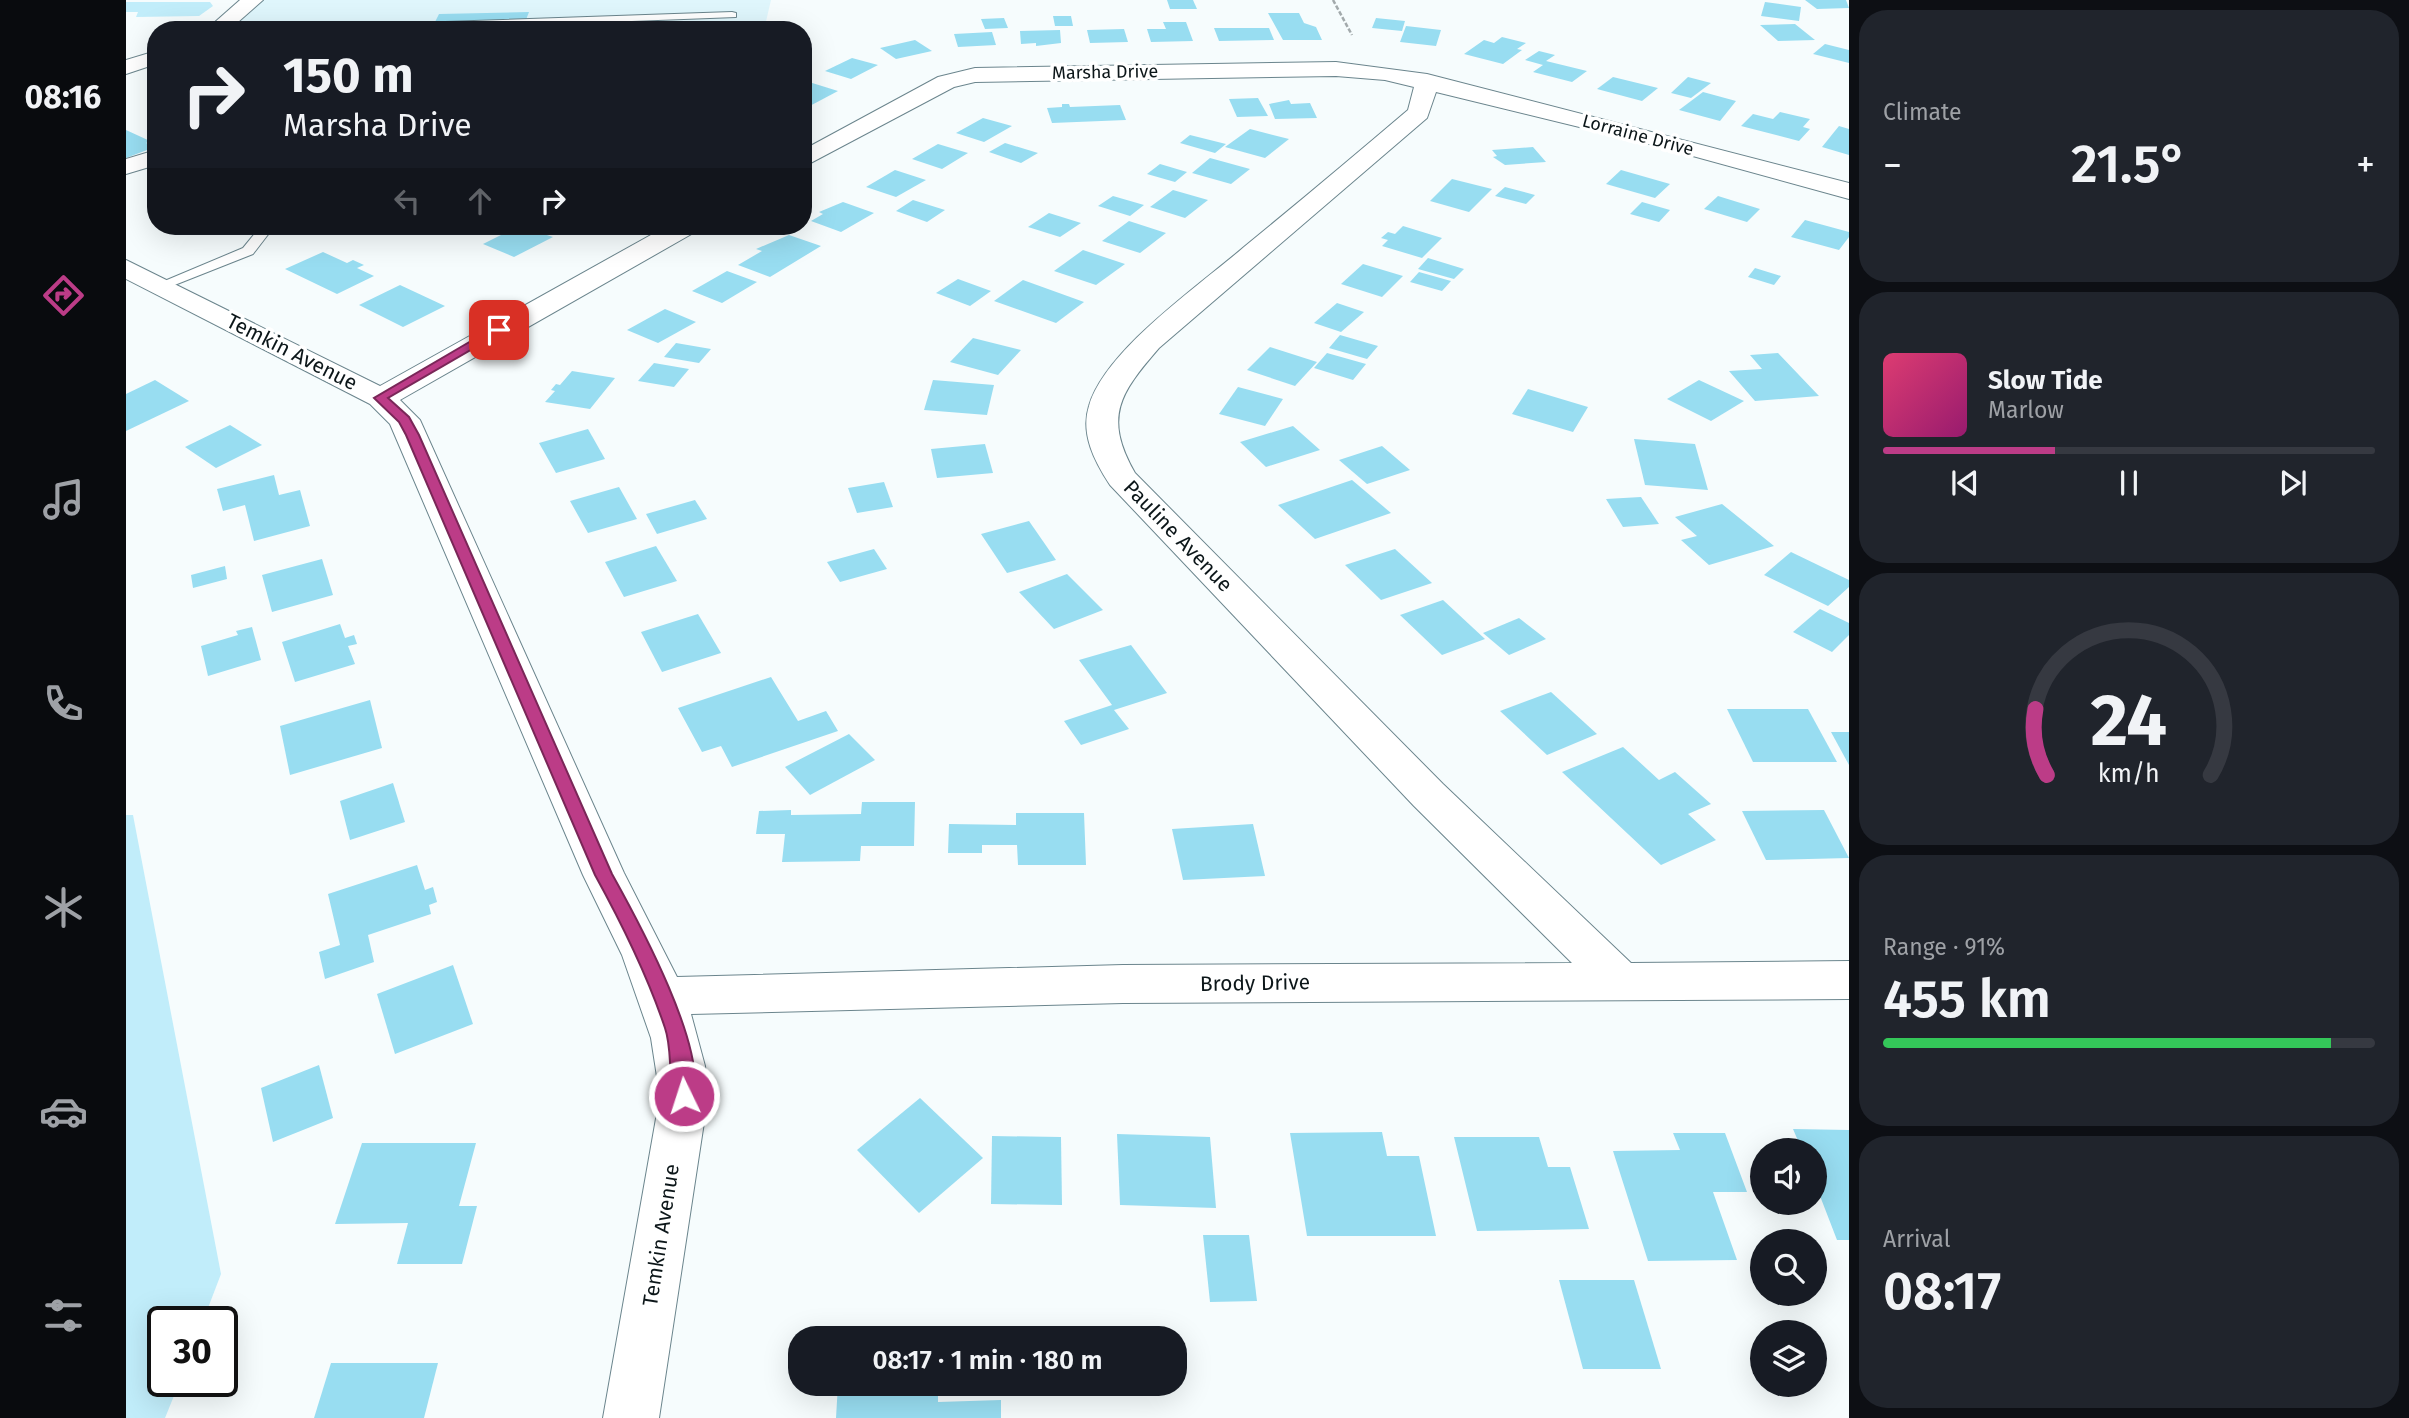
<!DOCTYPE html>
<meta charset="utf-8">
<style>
:root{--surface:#171b24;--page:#20242c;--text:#f1f3f6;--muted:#9ea1a6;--line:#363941;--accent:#bc3c87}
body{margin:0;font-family:"Fira Sans",sans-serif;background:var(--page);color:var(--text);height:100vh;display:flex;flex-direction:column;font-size:26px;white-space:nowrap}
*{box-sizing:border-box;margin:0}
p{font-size:23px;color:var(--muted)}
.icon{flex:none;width:38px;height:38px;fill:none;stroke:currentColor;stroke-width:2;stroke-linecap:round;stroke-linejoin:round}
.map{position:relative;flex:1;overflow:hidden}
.side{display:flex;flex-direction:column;gap:10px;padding:10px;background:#0d0f14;width:560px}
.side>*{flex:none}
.hud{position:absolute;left:21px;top:21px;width:665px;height:214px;border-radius:28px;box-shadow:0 7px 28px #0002;background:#171b24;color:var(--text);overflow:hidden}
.controls{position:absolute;left:1624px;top:1138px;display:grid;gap:14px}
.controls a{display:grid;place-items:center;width:77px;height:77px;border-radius:50%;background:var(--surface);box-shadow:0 7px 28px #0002;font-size:35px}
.speed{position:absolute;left:21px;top:1306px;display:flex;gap:14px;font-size:35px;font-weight:700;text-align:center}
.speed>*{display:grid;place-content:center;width:91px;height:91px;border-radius:50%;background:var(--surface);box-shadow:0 7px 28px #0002;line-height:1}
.speed .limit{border:4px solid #111;border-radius:10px;background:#fff;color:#111}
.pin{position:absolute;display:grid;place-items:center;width:60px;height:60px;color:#fff;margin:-30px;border-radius:14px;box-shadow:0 4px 10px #0006}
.me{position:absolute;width:77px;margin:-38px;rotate:356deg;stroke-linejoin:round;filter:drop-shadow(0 0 5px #0008)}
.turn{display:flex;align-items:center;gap:24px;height:147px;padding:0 21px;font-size:32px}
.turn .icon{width:91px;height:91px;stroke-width:2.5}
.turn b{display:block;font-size:49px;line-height:60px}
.lanes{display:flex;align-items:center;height:66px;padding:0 21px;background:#0003;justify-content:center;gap:35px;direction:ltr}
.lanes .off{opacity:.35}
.big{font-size:52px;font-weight:600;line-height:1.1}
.side .widget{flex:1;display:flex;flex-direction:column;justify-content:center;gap:10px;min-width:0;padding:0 24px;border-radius:28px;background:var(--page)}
.side .dial{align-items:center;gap:0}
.dial svg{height:182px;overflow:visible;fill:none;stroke:var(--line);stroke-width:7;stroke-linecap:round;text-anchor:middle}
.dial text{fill:var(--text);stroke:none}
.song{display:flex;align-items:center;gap:21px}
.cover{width:84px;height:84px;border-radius:10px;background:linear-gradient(135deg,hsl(340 70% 55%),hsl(320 70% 35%))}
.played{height:7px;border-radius:4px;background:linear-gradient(90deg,var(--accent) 35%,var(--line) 35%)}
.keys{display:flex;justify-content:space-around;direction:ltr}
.heat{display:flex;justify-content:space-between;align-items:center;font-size:38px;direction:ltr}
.charge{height:10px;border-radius:5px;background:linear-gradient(90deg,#34c759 91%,var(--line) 0)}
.trip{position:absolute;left:662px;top:1326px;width:399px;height:70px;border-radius:28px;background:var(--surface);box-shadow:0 7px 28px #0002;font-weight:600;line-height:70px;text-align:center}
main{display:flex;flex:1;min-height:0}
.dock{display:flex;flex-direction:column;width:126px;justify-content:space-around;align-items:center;background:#090b0e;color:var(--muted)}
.dock .icon{width:49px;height:49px}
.dock .active{color:var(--accent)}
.dock b{font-size:32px;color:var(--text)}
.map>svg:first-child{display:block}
.built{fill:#dff6fc}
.green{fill:#c1edfa}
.building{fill:#98ddf1}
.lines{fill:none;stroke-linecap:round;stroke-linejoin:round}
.lane-casing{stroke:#6b858d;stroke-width:2}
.street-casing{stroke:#6b858d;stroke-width:2}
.path{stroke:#a3aaac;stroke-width:2.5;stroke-dasharray:4.5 2;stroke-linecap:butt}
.lane{fill:#fff;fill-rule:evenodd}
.street{fill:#fff;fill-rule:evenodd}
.route{fill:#bc3c87;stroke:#7a2758;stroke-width:2}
.labels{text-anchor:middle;stroke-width:7;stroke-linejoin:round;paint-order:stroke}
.far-street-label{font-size:18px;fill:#0c1619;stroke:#fff}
.street-label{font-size:21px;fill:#0c1619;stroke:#fff}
</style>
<main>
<nav class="dock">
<b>08:16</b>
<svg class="icon active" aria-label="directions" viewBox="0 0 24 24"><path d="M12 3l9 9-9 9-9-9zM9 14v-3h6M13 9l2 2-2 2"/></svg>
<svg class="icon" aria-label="music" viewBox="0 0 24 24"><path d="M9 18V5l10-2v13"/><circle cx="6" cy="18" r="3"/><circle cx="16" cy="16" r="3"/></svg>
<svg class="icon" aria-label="phone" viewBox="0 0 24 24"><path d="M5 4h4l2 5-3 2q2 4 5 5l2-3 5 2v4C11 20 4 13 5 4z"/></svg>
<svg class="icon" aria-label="climate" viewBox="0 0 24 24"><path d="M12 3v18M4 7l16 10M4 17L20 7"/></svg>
<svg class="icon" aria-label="car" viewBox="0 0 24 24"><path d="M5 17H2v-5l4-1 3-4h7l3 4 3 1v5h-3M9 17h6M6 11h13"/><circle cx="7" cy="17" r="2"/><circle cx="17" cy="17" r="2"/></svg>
<svg class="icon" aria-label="filters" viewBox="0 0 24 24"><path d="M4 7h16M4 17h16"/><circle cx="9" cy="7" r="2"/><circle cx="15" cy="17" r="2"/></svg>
</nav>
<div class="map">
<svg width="1723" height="1418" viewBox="0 0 1723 1418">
<rect width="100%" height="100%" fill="#f6fcfd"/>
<!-- built -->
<polygon class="built" points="127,0 645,0 638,30 90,30"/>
<!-- green -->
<g class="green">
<polygon points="0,2 84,2 87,6 73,16 10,17 12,12 0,12"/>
<polygon points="0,815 7,815 95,1274 77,1321 37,1321 37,1381 54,1381 39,1418 0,1418"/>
</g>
<!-- building -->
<g class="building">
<polygon points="1041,0 1067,0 1071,9 1044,9"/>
<polygon points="1679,0 1720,0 1723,8 1691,9"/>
<polygon points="1639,2 1675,7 1673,21 1635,16"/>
<polygon points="403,12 396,30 305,30 313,14"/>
<polygon points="1142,13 1173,13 1178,23 1190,27 1196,40 1157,40"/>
<polygon points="927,16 945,16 947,26 929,26"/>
<polygon points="878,18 882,28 859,29 855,19"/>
<polygon points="1250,18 1279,21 1276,31 1246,28"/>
<polygon points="1037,22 1060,22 1067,41 1025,42 1021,29 1040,29"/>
<polygon points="1669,24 1689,40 1652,41 1634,25"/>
<polygon points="1280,26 1315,30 1310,46 1274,42"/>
<polygon points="1088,28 1143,28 1148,40 1093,41"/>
<polygon points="998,29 1002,42 964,43 961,30"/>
<polygon points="934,30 935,43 910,46 910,43 895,44 894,31"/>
<polygon points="866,32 870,45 832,47 828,34"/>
<polygon points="1376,37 1400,43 1391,49 1396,50 1377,64 1338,54 1358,40 1368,43"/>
<polygon points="789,40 806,51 770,59 754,48"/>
<polygon points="1699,44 1723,50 1723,63 1687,54"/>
<polygon points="1413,51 1429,55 1420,61 1461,71 1446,82 1407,72 1417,65 1399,60"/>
<polygon points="726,58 752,65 725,79 699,71"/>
<polygon points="1487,77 1532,88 1516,101 1471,89"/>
<polygon points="1562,77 1585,83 1565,98 1545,93"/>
<polygon points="683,82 712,91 680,108 677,85"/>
<polygon points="1577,92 1610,101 1594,121 1553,110"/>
<polygon points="1132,98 1142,116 1111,117 1103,99"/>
<polygon points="1163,100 1165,104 1184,103 1191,118 1149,119 1143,104"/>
<polygon points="936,104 943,104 944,107 994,105 1000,120 926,123 921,108 936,107"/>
<polygon points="1654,112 1684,119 1677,127 1684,129 1673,141 1615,126 1627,114 1647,119"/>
<polygon points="857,118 886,126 858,142 830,133"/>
<polygon points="1713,126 1723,129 1723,155 1696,147"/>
<polygon points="1124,129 1163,139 1139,158 1099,147"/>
<polygon points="0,130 24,141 20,143 29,147 0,158"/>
<polygon points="1064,135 1100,144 1089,153 1054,143"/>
<polygon points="879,143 912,153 895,163 863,152"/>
<polygon points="812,144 842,153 816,169 786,159"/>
<polygon points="1407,147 1420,162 1379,165 1367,157 1371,156 1366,150"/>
<polygon points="1084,158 1124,169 1105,184 1066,173"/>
<polygon points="1034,164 1061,172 1049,182 1021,174"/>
<polygon points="769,170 800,180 770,197 740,187"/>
<polygon points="1495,170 1544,184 1529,198 1480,184"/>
<polygon points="1326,179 1366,189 1343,212 1304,201"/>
<polygon points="1379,187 1409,195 1400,204 1369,196"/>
<polygon points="1047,190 1082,200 1059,218 1024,207"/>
<polygon points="987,196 1018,205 1004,216 972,206"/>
<polygon points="1592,196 1634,209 1621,222 1578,209"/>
<polygon points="787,200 819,210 801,222 770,211"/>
<polygon points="717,202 748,213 715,232 685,221 697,214 693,212"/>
<polygon points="1516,202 1544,210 1533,222 1504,214"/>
<polygon points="923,213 955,223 934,237 902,227"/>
<polygon points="1679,220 1723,232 1723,237 1713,250 1665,237"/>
<polygon points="1003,221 1040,233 1014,253 976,241"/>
<polygon points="393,226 427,237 388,257 357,244"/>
<polygon points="1277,226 1316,238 1296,258 1256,246 1262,240 1255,238 1262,232 1269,234"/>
<polygon points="663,235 695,246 644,277 612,265 636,251 630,249"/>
<polygon points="957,250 999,264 970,285 928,271"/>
<polygon points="197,252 221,263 227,260 238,265 231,268 248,276 211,294 159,269"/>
<polygon points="1302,258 1338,269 1328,279 1292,269"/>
<polygon points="1237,264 1277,276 1256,297 1215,284"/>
<polygon points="1629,268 1655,276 1648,285 1622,277"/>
<polygon points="601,271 631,282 596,303 566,291"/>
<polygon points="1293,272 1325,281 1316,291 1284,282"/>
<polygon points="832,279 865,291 844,306 810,293"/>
<polygon points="897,280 958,302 930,323 868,301"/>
<polygon points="274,285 319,306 277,327 233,305"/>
<polygon points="1211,303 1238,312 1215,332 1188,323"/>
<polygon points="539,309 570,322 532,343 501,330"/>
<polygon points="1214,335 1252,346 1241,359 1203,348"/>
<polygon points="847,338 895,350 872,375 824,362"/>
<polygon points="550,343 585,349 573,363 538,357"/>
<polygon points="1144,347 1191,362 1169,386 1121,370"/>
<polygon points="1201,353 1240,364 1227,380 1188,368"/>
<polygon points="1652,353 1693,396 1629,401 1603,371 1636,369 1624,355"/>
<polygon points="528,363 563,369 548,387 512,381"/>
<polygon points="446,371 489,378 464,409 419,402 429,391 425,390 430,384 434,385"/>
<polygon points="29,380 63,401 0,431 0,394"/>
<polygon points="807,380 868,385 861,415 798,410"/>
<polygon points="1573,380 1618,401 1585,421 1541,399"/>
<polygon points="1112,387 1157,399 1139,426 1093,414"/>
<polygon points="1402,389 1462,407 1447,432 1386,414"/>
<polygon points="104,425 136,445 90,468 59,447"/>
<polygon points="1167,426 1194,450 1140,467 1114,442"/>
<polygon points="462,429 479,459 430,473 413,443"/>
<polygon points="1508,439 1569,444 1582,490 1519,485"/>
<polygon points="859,444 867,473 811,478 805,449"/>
<polygon points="1256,446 1284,470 1241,484 1213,460"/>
<polygon points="148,475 153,495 174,490 184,526 128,541 119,505 97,511 91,489"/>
<polygon points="1226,480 1265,513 1189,539 1152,505"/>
<polygon points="758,482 767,507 731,513 722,488"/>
<polygon points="493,487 511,519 462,533 444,501"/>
<polygon points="1515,497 1533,524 1497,527 1480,499"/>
<polygon points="569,500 581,519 531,534 520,514"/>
<polygon points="1596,504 1648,546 1583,565 1555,540 1571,536 1549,517"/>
<polygon points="903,521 930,560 881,573 855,534"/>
<polygon points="530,546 551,581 498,597 479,562"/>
<polygon points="748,549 761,569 714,582 701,562"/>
<polygon points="1269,549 1306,583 1255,600 1219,565"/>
<polygon points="1665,552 1723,580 1723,587 1702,606 1638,575"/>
<polygon points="196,559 207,595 146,612 136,575"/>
<polygon points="99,566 101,579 67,588 65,575"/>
<polygon points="941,574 977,610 928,629 893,592"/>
<polygon points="1317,600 1359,639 1316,655 1274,615"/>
<polygon points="1694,609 1723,623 1723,635 1706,652 1667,632"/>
<polygon points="572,614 595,653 536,672 515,632"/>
<polygon points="1393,618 1420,639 1383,655 1357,633"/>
<polygon points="214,624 219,638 228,635 231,644 222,646 229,664 169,682 156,642"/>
<polygon points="126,627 135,660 82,676 75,646 112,635 110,631"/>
<polygon points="1005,645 1041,693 988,710 1003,729 955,745 938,721 986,705 953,660"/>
<polygon points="645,677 672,721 700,711 712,731 606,767 595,746 576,752 552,708"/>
<polygon points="1425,692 1471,734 1421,755 1374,711"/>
<polygon points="244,700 256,748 164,775 154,726"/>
<polygon points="1601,709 1682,709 1711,762 1627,762"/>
<polygon points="1705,732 1723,732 1723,765"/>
<polygon points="723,734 749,760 684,795 659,767"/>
<polygon points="1497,747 1533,780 1549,772 1585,804 1562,814 1590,840 1535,865 1436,772"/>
<polygon points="267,783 279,822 224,840 214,801"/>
<polygon points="736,802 789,802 788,846 735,846 734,861 656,862 659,834 630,834 633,811 665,810 665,815 735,814"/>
<polygon points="1698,810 1723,858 1640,860 1616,811"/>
<polygon points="890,813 958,813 960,865 892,865 891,845 856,845 856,853 822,853 823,824 890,825"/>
<polygon points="1127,824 1139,876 1057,880 1046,829"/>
<polygon points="291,865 299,890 307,887 311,902 303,905 305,914 242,935 248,962 199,979 193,952 214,945 202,894"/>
<polygon points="327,965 347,1024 269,1054 251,994"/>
<polygon points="193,1065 207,1118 147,1142 135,1088"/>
<polygon points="794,1098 857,1158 793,1213 731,1150"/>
<polygon points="1667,1129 1723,1130 1723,1240 1711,1240 1689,1183 1689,1150 1676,1150"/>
<polygon points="1256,1132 1261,1156 1293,1156 1310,1236 1181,1236 1164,1133"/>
<polygon points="1547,1133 1599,1133 1621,1192 1587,1192 1611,1260 1522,1261 1487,1151 1554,1150"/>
<polygon points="991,1134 1084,1137 1090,1208 994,1205"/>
<polygon points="866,1136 935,1137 936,1205 865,1204"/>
<polygon points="1328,1137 1413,1137 1422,1167 1444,1167 1463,1229 1351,1231"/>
<polygon points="236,1143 350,1143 333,1206 351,1206 336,1264 271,1264 282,1223 209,1224"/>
<polygon points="1077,1235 1123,1235 1131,1301 1084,1302"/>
<polygon points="1433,1280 1508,1280 1535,1369 1457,1369"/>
<polygon points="205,1363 312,1363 298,1418 188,1418"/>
<polygon points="712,1384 812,1384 812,1402 875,1400 875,1418 710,1418"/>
</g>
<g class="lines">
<!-- lane casing -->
<g class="lane-casing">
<g id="lane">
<polygon points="606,12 610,13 610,17 273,30 170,30 175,27"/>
<polygon points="135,226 147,228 127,254 41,288 29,285 117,248"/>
</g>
</g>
<!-- street casing -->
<g class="street-casing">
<g id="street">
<polygon points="114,0 137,0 103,30 80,30"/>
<polygon points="30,51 30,64 0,74 0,60"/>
<path d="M1210,62L1301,74L1723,183V199L1523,144L1310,92L1301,118L1033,348C994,393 977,417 1009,473L1317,784L1505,963L1723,961V999L997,1003L565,1014L579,1066L582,1096L533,1418H477L534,1096L525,1038L496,955L457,875L264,424L244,404L0,279V260L254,386L541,226H573L569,232L274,400L294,420L498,873L551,977L997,965L1446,963L1288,806L984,485C969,462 954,434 963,406C979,350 1074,285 1118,247C1173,202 1228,156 1282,110L1288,87L1259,80L1210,76L849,82L828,87L677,167V150L812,77L849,68Z"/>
<polygon points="30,150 30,165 0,174 0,159"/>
</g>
</g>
<!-- path -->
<polyline class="path" points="1207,0 1226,35"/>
<!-- lane -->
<use href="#lane" class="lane"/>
<!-- street -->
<use href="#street" class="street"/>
</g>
<!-- route -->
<path class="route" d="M369,327L379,330L262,398L283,417L293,435L486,874C510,917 587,1057 565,1102L558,1105L551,1102C541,1081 547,1051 539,1028C521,974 496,924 469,875L280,435L273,422L248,398Z"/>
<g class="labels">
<!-- far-street labels -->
<g class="far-street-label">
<text transform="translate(979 72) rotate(-1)" y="6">Marsha Drive</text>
<text transform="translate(1512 135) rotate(15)" y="6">Lorraine Drive</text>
</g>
<!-- street labels -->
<g class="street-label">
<text transform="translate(166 352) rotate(27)" y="7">Temkin Avenue</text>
<text transform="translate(1052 536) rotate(46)" y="7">Pauline Avenue</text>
<text transform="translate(1129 983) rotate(-1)" y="7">Brody Drive</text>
<text transform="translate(535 1235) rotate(-81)" y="7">Temkin Avenue</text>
</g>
</g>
</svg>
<div class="controls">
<a><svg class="icon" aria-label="sound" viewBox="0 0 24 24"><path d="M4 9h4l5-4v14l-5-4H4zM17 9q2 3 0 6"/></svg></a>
<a><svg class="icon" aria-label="search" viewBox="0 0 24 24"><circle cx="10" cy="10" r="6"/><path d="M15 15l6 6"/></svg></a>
<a><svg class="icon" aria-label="layers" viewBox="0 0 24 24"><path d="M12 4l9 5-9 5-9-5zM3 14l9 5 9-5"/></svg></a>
</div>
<div class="speed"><div class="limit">30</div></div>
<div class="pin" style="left:373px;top:330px;background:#d93025"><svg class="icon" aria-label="arrive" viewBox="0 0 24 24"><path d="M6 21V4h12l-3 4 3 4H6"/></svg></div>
<svg class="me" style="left:558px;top:1096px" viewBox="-20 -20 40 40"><circle r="17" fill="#bc3c87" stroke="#fff" stroke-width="3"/><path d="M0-11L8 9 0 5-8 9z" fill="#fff"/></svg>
<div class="trip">08:17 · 1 min · 180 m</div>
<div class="hud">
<div class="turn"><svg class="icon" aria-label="right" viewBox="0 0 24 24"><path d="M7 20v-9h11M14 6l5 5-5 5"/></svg><div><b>150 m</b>Marsha Drive</div></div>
<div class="lanes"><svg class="icon off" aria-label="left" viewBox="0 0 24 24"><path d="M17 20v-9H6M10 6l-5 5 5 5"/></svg><svg class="icon off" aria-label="ahead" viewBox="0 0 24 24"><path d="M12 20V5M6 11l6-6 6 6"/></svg><svg class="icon" aria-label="right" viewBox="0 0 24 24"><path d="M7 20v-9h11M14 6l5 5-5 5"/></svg></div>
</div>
</div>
<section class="side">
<div class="widget"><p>Climate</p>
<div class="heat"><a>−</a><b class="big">21.5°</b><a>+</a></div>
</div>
<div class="widget">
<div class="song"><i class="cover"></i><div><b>Slow Tide</b><p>Marlow</p></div></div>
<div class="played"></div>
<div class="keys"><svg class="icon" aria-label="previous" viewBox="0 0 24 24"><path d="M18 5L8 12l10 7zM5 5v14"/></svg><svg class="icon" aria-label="pause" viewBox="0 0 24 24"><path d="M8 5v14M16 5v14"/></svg><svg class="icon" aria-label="next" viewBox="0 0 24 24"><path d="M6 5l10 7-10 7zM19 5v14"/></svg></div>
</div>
<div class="widget dial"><svg viewBox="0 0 100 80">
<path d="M14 69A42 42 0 1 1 86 69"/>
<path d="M14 69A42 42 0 0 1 9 40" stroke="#bc3c87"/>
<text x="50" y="56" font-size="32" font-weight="700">24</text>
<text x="50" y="72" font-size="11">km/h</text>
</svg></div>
<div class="widget"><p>Range · 91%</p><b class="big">455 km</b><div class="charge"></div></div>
<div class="widget"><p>Arrival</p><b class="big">08:17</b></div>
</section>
</main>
